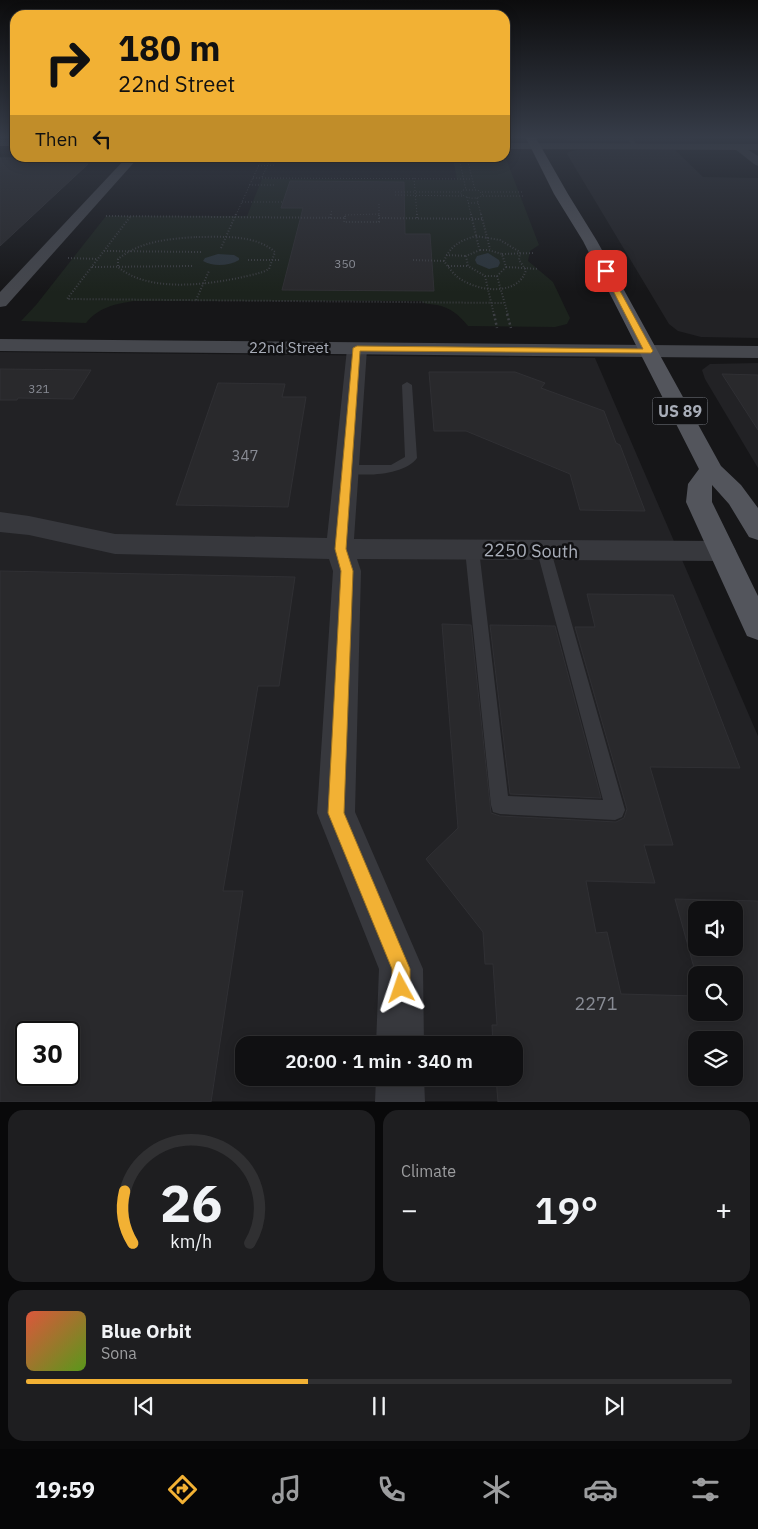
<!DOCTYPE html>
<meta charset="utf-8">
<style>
:root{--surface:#101012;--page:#1e1e20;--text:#f1f3f6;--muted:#9c9d9f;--line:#303032;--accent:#f2b134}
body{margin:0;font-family:"IBM Plex Sans",sans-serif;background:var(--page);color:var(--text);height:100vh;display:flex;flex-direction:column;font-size:19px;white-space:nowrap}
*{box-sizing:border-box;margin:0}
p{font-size:16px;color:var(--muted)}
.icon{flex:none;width:28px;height:28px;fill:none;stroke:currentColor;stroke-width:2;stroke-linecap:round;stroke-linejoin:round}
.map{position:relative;height:1102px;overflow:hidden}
.details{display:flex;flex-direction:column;gap:8px;padding:8px;background:#09090a;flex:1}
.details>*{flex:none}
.guide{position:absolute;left:10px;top:10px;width:500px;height:152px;border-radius:15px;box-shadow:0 2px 12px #0003,0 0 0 1px var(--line);background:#f2b134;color:#111;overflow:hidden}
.controls{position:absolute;left:688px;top:901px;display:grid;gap:10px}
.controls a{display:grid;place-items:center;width:55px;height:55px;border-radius:10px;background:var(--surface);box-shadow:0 2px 12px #0003,0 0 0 1px var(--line);font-size:25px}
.speed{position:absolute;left:15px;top:1021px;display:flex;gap:10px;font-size:25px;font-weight:700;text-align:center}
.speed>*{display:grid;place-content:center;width:65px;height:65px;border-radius:50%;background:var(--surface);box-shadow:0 2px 12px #0003,0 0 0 1px var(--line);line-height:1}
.speed .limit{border:2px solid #111;border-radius:8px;background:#fff;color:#111}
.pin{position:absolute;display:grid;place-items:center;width:42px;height:42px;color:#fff;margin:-21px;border-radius:10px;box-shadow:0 2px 8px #0006}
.me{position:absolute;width:55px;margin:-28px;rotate:355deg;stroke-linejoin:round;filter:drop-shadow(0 0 4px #0008)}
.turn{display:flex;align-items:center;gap:18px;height:105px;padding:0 25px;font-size:22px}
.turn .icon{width:65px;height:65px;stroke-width:2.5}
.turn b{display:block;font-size:35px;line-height:42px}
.then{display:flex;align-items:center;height:48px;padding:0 25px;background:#0003;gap:10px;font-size:19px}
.big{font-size:38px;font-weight:600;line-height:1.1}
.details .tile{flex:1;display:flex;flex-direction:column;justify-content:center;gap:8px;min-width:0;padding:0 18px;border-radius:15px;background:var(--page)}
.details .dial{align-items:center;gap:0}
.dial svg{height:130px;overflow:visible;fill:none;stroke:var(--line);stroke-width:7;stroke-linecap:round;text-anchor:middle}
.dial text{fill:var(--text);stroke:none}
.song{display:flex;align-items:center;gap:15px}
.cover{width:60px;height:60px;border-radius:8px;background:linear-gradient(135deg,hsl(10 70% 55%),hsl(90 70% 35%))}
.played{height:5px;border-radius:2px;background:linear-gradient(90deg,var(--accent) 40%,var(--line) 40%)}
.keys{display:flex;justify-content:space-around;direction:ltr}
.heat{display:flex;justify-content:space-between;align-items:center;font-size:28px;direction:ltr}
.details .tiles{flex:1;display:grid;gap:8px;grid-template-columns:1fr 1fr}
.tile:last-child{grid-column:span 2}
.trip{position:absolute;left:235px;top:1036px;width:288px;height:50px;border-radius:15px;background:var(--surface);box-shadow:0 2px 12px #0003,0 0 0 1px var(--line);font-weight:600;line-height:50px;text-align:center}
.dock{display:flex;height:80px;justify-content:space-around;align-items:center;background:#060607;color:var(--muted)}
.dock .icon{width:35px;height:35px}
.dock .selected{color:var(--accent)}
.dock b{font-size:22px;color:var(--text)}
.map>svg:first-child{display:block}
.built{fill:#222225;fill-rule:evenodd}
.green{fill:#1c231d}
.water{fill:#2c353c}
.building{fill:#29292c;stroke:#303034;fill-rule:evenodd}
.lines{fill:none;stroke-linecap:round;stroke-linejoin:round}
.path-far2{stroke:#3d3f44;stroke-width:1;stroke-dasharray:1 2;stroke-linecap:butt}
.path-far1{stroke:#3d3f44;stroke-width:2;stroke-dasharray:1 2;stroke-linecap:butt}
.path{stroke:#3d3f44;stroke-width:2.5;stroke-dasharray:2 2.5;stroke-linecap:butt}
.lane{fill:#37383d;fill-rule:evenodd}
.street{fill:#37383d;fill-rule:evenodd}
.secondary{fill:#45474d;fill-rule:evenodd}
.primary{fill:#53555c;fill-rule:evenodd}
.route{fill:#f2b134;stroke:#9d7322}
.labels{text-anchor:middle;stroke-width:5;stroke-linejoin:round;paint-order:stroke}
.far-number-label{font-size:12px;fill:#888b94}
.far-street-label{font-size:15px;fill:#a8adb8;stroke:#111113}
.number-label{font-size:15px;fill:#888b94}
.shield{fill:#111113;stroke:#7b7e86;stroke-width:1}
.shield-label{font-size:16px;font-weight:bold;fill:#a8adb8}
.street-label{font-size:18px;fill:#a8adb8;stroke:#111113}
.near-number-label{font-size:18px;fill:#888b94}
</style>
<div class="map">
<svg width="758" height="1102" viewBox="0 0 758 1102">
<rect width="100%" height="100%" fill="#161618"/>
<!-- built -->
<g class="built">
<polygon points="556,138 691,138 696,142 571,141"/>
<polygon points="578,150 675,150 703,177 758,178 758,338 701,337 678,331 669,324 567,154 568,152"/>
<path d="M0,352L595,358L758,736V1101H0ZM696,910H734V948H696ZM696,975H734V1012H696ZM26,1032H69V1075H26ZM696,1040H734V1078H696ZM244,1045H514V1078H244Z"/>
<polygon points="758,363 758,468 705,379 702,370 710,364"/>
</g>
<!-- green -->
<path class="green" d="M505,156L539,245L530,251L528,261L553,282L570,318L567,324L555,327L468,326C459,315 451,308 437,305C431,304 426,305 421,301H134C115,304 99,307 86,323L21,321L36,305L106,216H247L262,179L457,180L453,158Z"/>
<!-- water -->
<g class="water">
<polygon points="488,253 499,260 500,263 498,267 489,269 477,264 475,260 477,256"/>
<path d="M218,254L234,255L239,258V260C229,266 213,267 203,261L205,258Z"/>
</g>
<!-- building -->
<g class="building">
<polygon points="0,158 53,158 45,164 88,164 0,246"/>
<polygon points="290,181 404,182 405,234 430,234 434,291 282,290 303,208 281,208"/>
<polygon points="0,369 91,370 73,399 18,398 17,400 0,400"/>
<polygon points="429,372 515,372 545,383 541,388 604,411 616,443 620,445 645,511 580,510 570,474 466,431 434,431"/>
<polygon points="722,374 758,375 758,430"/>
<polygon points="218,383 285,384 282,397 306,397 288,507 176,505"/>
<path d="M0,571L295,577L279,686H258L223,891H243L211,1102H0ZM26,1032H69V1075H26Z"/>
<path d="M587,594L673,595L740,768L650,767L673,845H644L655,883L586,881L596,933L607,932L621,994L696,996V1012H734V975H696L675,899L758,901V1102H498L496,1078H514V1045H493L492,1025H497L493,964H485L483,932L426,859L458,828L442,624L471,625L491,813L500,816L616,822L624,818L627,809L575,627H595ZM696,910H734V948H696ZM696,1040H734V1078H696Z"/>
<polygon points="490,625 555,626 601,798 510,794"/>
</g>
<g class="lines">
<!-- path-far2 -->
<g class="path-far2">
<polyline points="459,158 466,190"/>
<polyline points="467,158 475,190"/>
<polyline points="258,166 276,165"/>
<polyline points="262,177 271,158"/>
<polyline points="253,178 472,179"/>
<polyline points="414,178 417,215"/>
<polyline points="249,185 274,185"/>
<path d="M463,190H478L483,195C475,200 467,199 460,193Z"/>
<polyline points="395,192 460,192"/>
<polyline points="482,192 523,192"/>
<polyline points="395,195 462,196"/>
<polyline points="483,196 525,196"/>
<polyline points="467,197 471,215"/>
<polyline points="477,198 481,215"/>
<polyline points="242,202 283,202"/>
<polyline points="468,203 479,203"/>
<polyline points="379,204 379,215"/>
<polyline points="236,215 262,158"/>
<polyline points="331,215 332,209"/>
<polyline points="345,215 379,214"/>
</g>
<!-- path-far1 -->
<g class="path-far1">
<polyline points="417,214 417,219"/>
<polyline points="471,214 479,248"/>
<polyline points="481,214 490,249"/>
<polyline points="106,216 345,218 345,214"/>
<polyline points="130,217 67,299 504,303"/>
<polyline points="330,218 331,214"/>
<polyline points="345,218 344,222 379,222 379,214"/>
<polyline points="379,218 482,219"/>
<path d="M476,236L500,240L520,252L519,260L526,270C519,295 482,292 464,281C455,277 449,268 444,261C450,246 461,240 476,236Z"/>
<path d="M196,237C221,237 255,234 275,252L269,269L263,272C223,283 152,296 118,267V259C141,241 168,239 196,237Z"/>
<polyline points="221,248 236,214"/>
<polygon points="480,250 488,250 502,254 506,267 497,276 485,276 468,266 466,256"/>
<polyline points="104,251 201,252"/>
<polyline points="502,254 534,253"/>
<polyline points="446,255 466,256"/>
<polyline points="68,258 97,259"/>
<polyline points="248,260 279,260"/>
<polyline points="413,260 444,261"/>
<polyline points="448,266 468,266"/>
<polyline points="92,267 193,266"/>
<polyline points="506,267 539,269"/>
<polyline points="485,276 494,315"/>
<polyline points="497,276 508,315"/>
<polyline points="196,300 209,271"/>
</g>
<!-- path -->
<g class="path">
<polyline points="494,314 497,328"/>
<polyline points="507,314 511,328"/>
</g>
<!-- lane -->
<g class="lane">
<polygon points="626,138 632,138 638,147 634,147"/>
<path d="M407,382L412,385L417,458C404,476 362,477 342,472L340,469L346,465H391L405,457L402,385Z"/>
<polygon points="472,545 477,546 479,550 508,796 603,800 537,551 539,547 544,546 549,547 551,551 625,810 622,817 615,820 500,814 493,812 491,805 465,550 467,546"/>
</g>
<!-- street -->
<g class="street">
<polygon points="739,144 758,156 758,166 754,164 735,149 733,147 735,145"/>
<polygon points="357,343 364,345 367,349 354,539 722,541 732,544 736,551 732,558 722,561 357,559 361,571 355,812 423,969 424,1045 376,1045 379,969 317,813 333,571 329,559 115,554 29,535 0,532 0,512 29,516 115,534 327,538 347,349 350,345"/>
<polygon points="376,1078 424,1078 425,1102 375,1102"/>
</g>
<!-- secondary -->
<g class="secondary">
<rect x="0" y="140" width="15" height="6"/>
<polygon points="505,143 758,144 758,150 505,149"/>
<polygon points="126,158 138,158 6,306 0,307 0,292"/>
<polygon points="0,339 758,346 758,358 0,351"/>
</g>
<!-- primary -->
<polygon class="primary" points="526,138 536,138 568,194 597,241 721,466 741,485 758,508 758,540 749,537 729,504 712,485 712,502 758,596 758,640 747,636 686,502 688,484 699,469 583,241 554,194"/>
</g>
<!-- sky -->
<linearGradient id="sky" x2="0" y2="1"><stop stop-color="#0c0c0d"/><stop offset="0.47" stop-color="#363c48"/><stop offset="1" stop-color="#363c48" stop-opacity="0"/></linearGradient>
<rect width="758" height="292" fill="url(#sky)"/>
<!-- route -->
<polygon class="route" points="606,269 609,271 653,351 651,353 360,351 346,549 353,571 344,813 410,969 410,988 408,994 401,997 394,994 392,988 392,969 328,813 341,571 335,549 353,348 357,346 643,349 603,271"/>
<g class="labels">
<!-- far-number labels -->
<g class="far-number-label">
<text x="345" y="268">350</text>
<text x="39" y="393">321</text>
</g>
<!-- far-street labels -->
<g class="far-street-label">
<text x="289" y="353">22nd Street</text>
</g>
<!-- number labels -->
<g class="number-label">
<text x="245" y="461">347</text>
</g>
<!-- shield labels -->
<rect class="shield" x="652.5" y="397.5" width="55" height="27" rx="4"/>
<g class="shield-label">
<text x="680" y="417">US 89</text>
</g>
<!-- street labels -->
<g class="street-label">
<text transform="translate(531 551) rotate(1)" y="6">2250 South</text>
</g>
<!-- near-number labels -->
<g class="near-number-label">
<text x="596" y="1010">2271</text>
</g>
</g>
</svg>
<div class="controls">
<a><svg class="icon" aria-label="sound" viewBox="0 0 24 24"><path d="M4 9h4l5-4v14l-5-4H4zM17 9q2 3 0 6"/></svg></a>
<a><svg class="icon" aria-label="search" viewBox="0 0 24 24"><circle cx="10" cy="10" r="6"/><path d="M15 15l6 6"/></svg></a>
<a><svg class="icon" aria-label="layers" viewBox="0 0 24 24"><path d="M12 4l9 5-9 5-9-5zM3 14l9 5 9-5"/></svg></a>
</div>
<div class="speed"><div class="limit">30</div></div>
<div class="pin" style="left:606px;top:271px;background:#d93025"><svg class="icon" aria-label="arrive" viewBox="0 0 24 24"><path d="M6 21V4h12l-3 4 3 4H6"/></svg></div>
<svg class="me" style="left:401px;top:988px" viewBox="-20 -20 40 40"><path d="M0-17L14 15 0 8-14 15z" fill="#f2b134" stroke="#fff" stroke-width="4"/></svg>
<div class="trip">20:00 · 1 min · 340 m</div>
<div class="guide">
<div class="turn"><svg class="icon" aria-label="right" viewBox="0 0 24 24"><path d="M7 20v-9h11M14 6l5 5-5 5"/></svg><div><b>180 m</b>22nd Street</div></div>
<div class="then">Then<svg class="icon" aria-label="left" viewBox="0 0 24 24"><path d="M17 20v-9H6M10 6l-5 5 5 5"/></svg></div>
</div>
</div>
<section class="details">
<div class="tiles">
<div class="tile dial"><svg viewBox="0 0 100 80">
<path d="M14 69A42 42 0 1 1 86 69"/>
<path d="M14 69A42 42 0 0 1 9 37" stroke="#f2b134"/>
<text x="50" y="56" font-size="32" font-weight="700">26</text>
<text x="50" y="72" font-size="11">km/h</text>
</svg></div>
<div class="tile"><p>Climate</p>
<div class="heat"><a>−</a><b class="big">19°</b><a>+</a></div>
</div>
<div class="tile">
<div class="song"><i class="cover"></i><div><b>Blue Orbit</b><p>Sona</p></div></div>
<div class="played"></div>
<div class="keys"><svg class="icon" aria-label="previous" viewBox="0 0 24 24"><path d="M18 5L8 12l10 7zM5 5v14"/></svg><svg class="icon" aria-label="pause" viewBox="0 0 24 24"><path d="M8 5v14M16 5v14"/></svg><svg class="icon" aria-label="next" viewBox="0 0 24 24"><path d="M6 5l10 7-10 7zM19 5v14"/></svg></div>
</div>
</div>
</section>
<nav class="dock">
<b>19:59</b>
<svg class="icon selected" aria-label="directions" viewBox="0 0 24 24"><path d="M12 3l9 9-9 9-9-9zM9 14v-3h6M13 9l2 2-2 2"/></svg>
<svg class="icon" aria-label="music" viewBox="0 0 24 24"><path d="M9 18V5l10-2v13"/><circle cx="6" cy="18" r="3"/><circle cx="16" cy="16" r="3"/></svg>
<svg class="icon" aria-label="phone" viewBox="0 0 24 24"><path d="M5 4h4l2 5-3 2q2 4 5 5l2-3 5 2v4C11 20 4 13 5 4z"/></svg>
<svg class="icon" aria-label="climate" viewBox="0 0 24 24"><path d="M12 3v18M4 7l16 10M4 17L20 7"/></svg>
<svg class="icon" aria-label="car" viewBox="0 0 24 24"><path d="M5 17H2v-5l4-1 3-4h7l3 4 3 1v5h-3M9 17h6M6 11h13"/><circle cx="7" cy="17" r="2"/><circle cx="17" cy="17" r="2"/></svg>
<svg class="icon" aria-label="filters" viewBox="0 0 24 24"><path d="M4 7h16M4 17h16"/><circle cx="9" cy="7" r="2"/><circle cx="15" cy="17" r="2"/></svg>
</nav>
